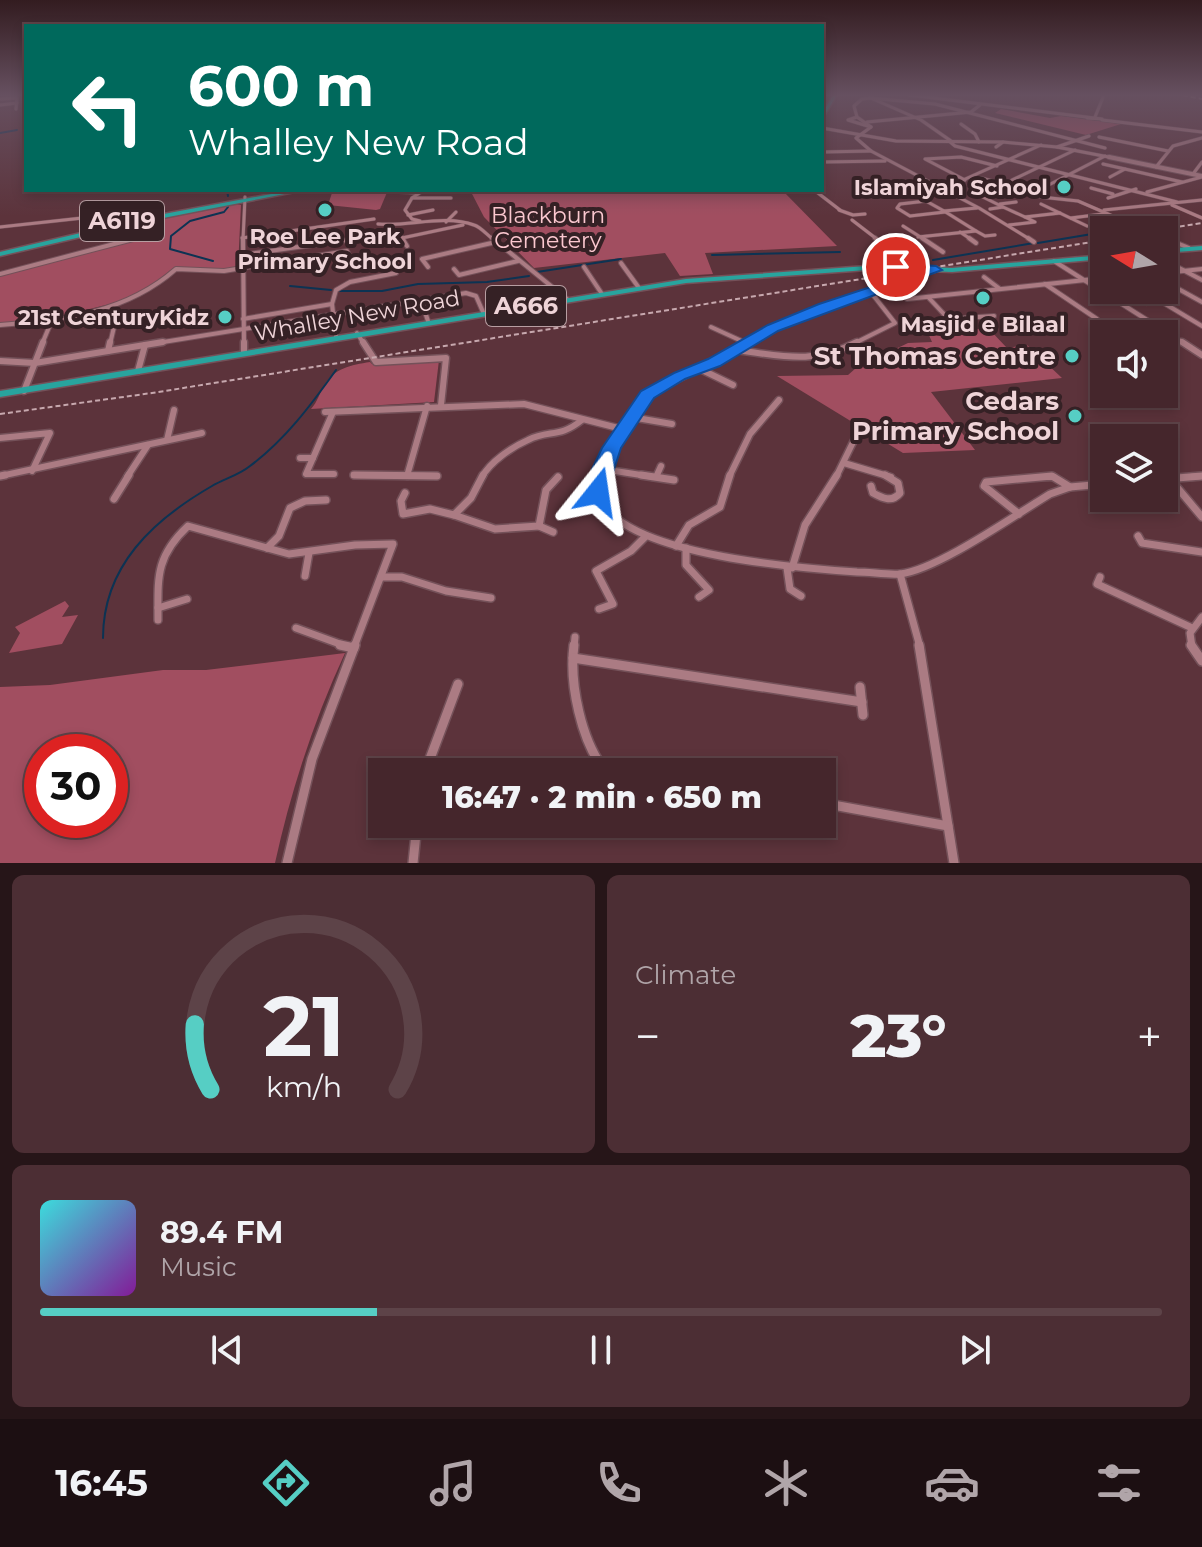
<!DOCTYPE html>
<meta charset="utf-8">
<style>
:root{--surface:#45262c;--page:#4c2e34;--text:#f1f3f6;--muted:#b0a5a9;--line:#5d4348;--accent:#56cec4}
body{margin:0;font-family:Montserrat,sans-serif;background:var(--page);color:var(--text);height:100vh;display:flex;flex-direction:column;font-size:30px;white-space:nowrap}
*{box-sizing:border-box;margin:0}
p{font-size:26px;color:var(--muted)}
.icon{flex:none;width:44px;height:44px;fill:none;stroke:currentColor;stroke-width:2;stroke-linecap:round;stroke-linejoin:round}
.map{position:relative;height:863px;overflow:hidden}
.drawer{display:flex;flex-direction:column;gap:12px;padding:12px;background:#261518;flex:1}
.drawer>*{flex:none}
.top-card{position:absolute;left:24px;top:24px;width:800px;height:168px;border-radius:0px;box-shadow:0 4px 12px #0003,0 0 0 2px var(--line);background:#00695c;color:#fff;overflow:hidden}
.needle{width:52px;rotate:281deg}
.tools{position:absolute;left:1090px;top:216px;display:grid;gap:16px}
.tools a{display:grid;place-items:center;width:88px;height:88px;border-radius:0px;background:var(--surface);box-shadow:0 4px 12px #0003,0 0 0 2px var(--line);font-size:40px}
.speed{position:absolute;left:24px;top:734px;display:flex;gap:16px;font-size:40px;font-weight:700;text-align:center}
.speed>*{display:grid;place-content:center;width:104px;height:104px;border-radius:50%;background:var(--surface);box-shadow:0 4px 12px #0003,0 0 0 2px var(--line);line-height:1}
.speed .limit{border:12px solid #d22;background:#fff;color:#111}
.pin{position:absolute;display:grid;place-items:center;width:68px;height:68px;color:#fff;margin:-34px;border:4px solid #fff;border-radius:50%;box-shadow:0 2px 8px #0007}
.me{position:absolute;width:88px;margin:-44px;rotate:15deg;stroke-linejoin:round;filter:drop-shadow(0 0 6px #0008)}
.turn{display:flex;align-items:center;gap:28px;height:168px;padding:0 32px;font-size:36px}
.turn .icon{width:104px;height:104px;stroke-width:2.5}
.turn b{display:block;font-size:56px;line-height:68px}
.big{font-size:60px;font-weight:800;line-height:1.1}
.drawer .card{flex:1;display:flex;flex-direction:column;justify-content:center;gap:12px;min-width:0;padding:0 28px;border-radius:12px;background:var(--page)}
.drawer .dial{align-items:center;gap:0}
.dial svg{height:208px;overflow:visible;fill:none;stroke:var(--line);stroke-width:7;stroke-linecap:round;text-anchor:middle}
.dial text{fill:var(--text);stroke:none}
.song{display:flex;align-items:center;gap:24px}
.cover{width:96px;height:96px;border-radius:12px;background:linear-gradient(135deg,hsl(180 70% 55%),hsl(290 70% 35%))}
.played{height:8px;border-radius:4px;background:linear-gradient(90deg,var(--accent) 30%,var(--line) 30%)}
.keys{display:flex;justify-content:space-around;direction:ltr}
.heat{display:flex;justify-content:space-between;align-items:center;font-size:44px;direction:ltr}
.drawer .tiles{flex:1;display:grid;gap:12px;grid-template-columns:1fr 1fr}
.card:last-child{grid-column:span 2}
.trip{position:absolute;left:368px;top:758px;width:468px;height:80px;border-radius:0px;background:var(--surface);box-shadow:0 4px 12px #0003,0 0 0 2px var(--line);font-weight:800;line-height:80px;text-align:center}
.tabs{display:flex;height:128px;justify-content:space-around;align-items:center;background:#1c0f12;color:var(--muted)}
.tabs .icon{width:56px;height:56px}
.tabs .current{color:var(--accent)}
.tabs b{font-size:36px;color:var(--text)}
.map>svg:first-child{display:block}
.green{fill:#a14e60;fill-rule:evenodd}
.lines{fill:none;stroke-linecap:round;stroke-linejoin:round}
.stream{stroke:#0c3353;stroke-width:2}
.minor-far4-casing{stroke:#745159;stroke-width:4}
.minor-far3-casing{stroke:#745159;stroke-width:6}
.minor-far2-casing{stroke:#745159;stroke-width:9}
.minor-far1-casing{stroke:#745159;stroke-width:10}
.minor-casing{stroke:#745159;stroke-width:12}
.tertiary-far1-casing{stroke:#745159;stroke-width:4}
.tertiary-casing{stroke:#745159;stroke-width:6}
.trunk-casing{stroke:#745159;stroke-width:3}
.minor-far4{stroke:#ab7b83;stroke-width:3}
.minor-far3{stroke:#ab7b83;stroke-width:4}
.minor-far2{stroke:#ab7b83;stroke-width:6}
.minor-far1{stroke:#ab7b83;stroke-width:7}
.minor{stroke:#ab7b83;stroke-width:9}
.tertiary-far1{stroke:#ab7b83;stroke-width:3}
.tertiary{stroke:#ab7b83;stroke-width:4}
.trunk{fill:#28a49e;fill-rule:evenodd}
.rail{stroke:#c7a8ae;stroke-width:2;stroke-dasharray:5 3;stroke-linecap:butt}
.route{fill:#1a73e8;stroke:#114b97;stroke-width:2}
.poi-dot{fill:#56cec4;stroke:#352125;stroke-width:3}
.labels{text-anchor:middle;stroke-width:8;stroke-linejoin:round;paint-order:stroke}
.far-poi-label{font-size:22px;font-weight:bold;fill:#efd4d8;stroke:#352125;text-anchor:end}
.far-park-label{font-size:22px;fill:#fcc8d0;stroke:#352125}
.far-street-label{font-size:22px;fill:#efd4d8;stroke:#352125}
.shield{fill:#352125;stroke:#b79ea2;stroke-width:2}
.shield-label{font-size:24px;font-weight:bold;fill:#efd4d8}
.poi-label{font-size:26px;font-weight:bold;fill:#efd4d8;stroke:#352125;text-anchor:end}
</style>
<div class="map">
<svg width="1202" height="863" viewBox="0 0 1202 863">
<rect width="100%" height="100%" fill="#5c333b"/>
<!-- green -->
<g class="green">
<polygon points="1001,109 1050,118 1061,116 1121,124 1086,135 995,113"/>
<polygon points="333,190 388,190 380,209 376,210 328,205"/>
<polygon points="470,190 782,190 837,246 705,253 713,274 680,276 665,253 534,268 484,217"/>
<polygon points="234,204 241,205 238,268 172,269 140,294 114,303 49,319 0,324 0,275 138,240 157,229 158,219"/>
<polygon points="953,329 989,329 1007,348 1027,345 1062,378 931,392 975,450 903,453 777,376 848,375 856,368 908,343 932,342 928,333"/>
<path d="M439,360L434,402L311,409C318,401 319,394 324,386C334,368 351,365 370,362L372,364Z"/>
<polygon points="65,601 69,606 62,617 78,615 62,644 9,653 20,633 15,627"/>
<path d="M345,653C314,720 291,790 275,863H0V687L50,685L163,670H206ZM42,752H110V820H42Z"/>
</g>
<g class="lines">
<!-- stream -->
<g class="stream">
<polyline points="0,133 17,130"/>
<polyline points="227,190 228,196"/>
<polyline points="1118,230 1123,229"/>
<polyline points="1038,243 1104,232"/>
<polyline points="712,255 840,252"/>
<polyline points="933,260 1034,243"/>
<polyline points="213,261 170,249 171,236 190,221 224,212 228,207"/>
<polyline points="537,272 621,259"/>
<polyline points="290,286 331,290"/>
<polyline points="340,291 382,291 418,284 487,282 529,276"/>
<path d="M103,638C103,566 153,520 212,486C224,479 239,475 250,466C285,440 311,405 336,370"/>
</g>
<!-- minor-far4 casing -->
<g class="minor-far4-casing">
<g id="minor-far4">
<polyline points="0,99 17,98 16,109"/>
<polyline points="873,99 921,120 951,141"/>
<polyline points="0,105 17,103"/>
<polyline points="857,117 848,120 871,127"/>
<polyline points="1095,117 1104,95"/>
<polyline points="867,122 971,112 980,105"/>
<polyline points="961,124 975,134 979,142"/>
<polyline points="1099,137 1168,151"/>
<polyline points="949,141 955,146 1177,202"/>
<polyline points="996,147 1003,142"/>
<polyline points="1057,147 1089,136"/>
<polyline points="822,152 871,151"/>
<polyline points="822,162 885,161"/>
<polyline points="1103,164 1182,182"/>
<polyline points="1156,167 1173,146 1202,138"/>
<polyline points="1193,174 1202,162"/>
<polyline points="1110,177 1125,169"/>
<polyline points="981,178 996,182"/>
<polyline points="965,180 925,159 961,157 997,166"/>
<polyline points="1012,180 1075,150"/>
<polyline points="1091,188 1113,194"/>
<polyline points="943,189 1041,145"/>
<polyline points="814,190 840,210"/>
<polyline points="398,192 418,193"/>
<polyline points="1147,192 1202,177"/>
<polyline points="1033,193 1041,197 1078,201 1145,230"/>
<polyline points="1033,193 1105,156"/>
<polyline points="412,198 451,198"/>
<polyline points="1108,198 1136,189"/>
<polyline points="1000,204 1016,202"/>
<polyline points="1041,204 1087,226"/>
<polyline points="1172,205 1202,218"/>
<polyline points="1003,207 971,191 996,182 1008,185"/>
<polyline points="990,209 1003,207 1025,217"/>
<polyline points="839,210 853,215 865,214"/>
<polyline points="1104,210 1202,200"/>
<polyline points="944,211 926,201 900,204 897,208 910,216 945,212"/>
<polyline points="408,215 433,210"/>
<polyline points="1071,218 1103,214"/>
<polyline points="852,220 878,240"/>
<polyline points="420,221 412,219 405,210 412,198 424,190"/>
<polyline points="446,222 456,212"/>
<path d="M378,224C409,227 444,214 474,225C481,227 488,236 494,240"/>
<polyline points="1009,225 1035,222 1025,217 1060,213"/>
<polyline points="903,226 925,240"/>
<polyline points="0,227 128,213 138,215"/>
<polyline points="976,231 985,236 995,235"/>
<polyline points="960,232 972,240"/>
<polyline points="918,237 976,231 944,211 977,208"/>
<polyline points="242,238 374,219"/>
<polyline points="1164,238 1170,240"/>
<polyline points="130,240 153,231 153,218"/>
<polyline points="243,240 245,197"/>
<polyline points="346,240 378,236"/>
<polyline points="404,240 402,238 463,225"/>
<polyline points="1031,240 979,208 871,151 856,138 871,127 857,117 854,106 862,99 870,98 935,104 1105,148"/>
</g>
</g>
<!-- minor-far3 casing -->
<g class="minor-far3-casing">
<g id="minor-far3">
<polyline points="243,238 244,344"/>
<polyline points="402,238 407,246"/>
<polyline points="492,238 567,299"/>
<polyline points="875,238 912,268"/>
<polyline points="922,238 943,252"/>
<polyline points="969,238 976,243"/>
<polyline points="1028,238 1034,242"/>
<polyline points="1165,238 1189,248"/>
<polyline points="242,255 361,238"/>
<polyline points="1164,260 1202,280"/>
<polyline points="1054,261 1185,344"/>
<polyline points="621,263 639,288"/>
<polyline points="428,267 422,259 496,242"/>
<polyline points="584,267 602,294"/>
<polyline points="454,269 459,275 518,261"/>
<polyline points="1164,273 1202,269"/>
<polyline points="0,274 137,238"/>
<polyline points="984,277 1000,289"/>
<polyline points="1164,281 1202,302"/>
<polyline points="1045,284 1097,319"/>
<polyline points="1124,290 1146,303"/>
<polyline points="1142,290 1202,326"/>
<polyline points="928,297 956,327"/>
<polyline points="907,299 1104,278"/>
<polyline points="421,300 428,321"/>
<polyline points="243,319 332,304"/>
<polyline points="948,319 994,316"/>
<path d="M0,325C64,320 126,313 176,269L224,271L347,251L354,267"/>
<polyline points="711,327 746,343"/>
<polyline points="357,333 364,344"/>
<polyline points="336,337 332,304 336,290 350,282 396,273"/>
<polyline points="42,344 52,320"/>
<polyline points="110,344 114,327"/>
<polyline points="151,344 466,293 476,296 483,312"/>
<path d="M746,344C805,309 871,291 936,270"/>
<polyline points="853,344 895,323 870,291"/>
</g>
</g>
<!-- minor-far2 casing -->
<g class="minor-far2-casing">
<g id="minor-far2">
<polyline points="244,342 244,352"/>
<polyline points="363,342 376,362 446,358 441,405"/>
<polyline points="1182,342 1202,355"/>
<path d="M736,350C783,356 813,365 857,342"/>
<polyline points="108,351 110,342"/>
<polyline points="0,361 35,363 163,342"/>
<polyline points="698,368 733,385"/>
<polyline points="138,371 145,345"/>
<polyline points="24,391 43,342"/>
<polyline points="325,412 524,404 622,429"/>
<polyline points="333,412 306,474 334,474"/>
<polyline points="631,417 672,424"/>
<polyline points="0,438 50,433 32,471"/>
<polyline points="167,440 174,410"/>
<polyline points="300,458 313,458"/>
<polyline points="844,463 891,477"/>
<polyline points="602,469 654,477"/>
<polyline points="354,475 437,476"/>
<polyline points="0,476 202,433"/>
<polyline points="407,476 427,406"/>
<polyline points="127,477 148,445"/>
<path d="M482,477C490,462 512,447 528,440C550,429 558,439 582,420"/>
<polyline points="601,477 622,429 647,395 749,342"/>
<polyline points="656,477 661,466"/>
<polyline points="729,477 750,434 779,400"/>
<polyline points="836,477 859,430"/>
<polyline points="1042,477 1054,477"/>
<polyline points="1190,477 1202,476"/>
</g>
</g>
<!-- minor-far1 casing -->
<g class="minor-far1-casing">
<g id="minor-far1">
<polyline points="354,475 437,476"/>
<path d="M601,475C599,485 596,495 603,504C636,556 798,568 857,572C871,572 886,575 900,574C937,570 1015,515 1050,494L1070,487L1104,484"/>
<polyline points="641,475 674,480"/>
<polyline points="0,476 5,475"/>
<polyline points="1164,479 1202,476"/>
<polyline points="1170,479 1202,517"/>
<path d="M871,486L873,493C882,498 892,503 900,493L898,483L885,475"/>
<polyline points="405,493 401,501 403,514 430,509 454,515 471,498 483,475"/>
<polyline points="114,499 129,475"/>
<polyline points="1019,514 984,486 986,482 1052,476 1070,487"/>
<polyline points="454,515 495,529 539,526 546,490 558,477"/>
<polyline points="539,526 553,532"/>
<polyline points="1138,536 1142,543 1202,552"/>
<polyline points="676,546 689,525 720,507 730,475"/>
<polyline points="267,548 279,536 290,508 305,501 326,500"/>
<polyline points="686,548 686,565 709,590 699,597"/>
<polyline points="787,568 790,589 801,596"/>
<polyline points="792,568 805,525 837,475"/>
<polyline points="900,574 920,647"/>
<polyline points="305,576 309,553"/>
<polyline points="381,577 402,577 446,591 491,598"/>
<polyline points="1100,577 1097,584 1190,627"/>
<polyline points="158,608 187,599"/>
<polyline points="599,609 613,604 596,571 631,551 646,536"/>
<path d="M158,620C158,578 155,557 188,526L289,554L355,545L393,544L354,647"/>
<polyline points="296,628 348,647"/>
<polyline points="574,647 575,637"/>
<polyline points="1192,647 1190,633 1202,617"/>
</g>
</g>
<!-- minor casing -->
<g class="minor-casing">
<g id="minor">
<polyline points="340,645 354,648"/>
<path d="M574,645C569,683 581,742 606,772"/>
<polyline points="919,645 954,863"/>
<polyline points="1191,645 1202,661"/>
<polyline points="573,658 862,702"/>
<polyline points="860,687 863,715"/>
<polyline points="425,772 458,684"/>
<polyline points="822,803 948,826"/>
<polyline points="287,863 312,759 355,645"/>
<polyline points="413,863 417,824"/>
</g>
</g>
<!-- tertiary-far1 casing -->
<g class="tertiary-far1-casing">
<g id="tertiary-far1">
<polyline points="910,95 1102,119 1087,118"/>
<polyline points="1102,120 1202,132"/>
<polyline points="822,128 896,141 1003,142 1057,147 1119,159"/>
</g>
</g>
<!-- tertiary casing -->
<g class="tertiary-casing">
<polyline id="tertiary" points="1109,157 1202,176"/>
</g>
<!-- trunk casing -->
<g class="trunk-casing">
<g id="trunk">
<polygon points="833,95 837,95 822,119 822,114"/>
<polygon points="293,190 305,190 153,220 0,256 0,252 153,216"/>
<polygon points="1202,246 1202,250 1164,253 1164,249"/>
<polygon points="1104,255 1104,259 952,272 881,269 686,283 0,397 0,391 686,279 881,265 952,268"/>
</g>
</g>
<!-- minor-far4 -->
<use href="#minor-far4" class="minor-far4"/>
<!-- minor-far3 -->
<use href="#minor-far3" class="minor-far3"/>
<!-- minor-far2 -->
<use href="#minor-far2" class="minor-far2"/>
<!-- minor-far1 -->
<use href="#minor-far1" class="minor-far1"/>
<!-- minor -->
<use href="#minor" class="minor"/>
<!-- tertiary-far1 -->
<use href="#tertiary-far1" class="tertiary-far1"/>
<!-- tertiary -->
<use href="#tertiary" class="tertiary"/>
<!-- trunk -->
<use href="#trunk" class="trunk"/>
<!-- rail -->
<g class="rail">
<polyline points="1183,95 1202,99"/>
<polyline points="1156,230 1202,223"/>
<polyline points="0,414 152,393 1104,240"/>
</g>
</g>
<!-- sky -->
<linearGradient id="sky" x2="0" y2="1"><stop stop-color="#331c20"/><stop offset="0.44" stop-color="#665060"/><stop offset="1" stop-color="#665060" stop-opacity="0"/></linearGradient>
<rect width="1202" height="216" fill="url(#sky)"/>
<!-- route -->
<polygon class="route" points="896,263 936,266 942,270 778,331 720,366 685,379 654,398 621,448 605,497 591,497 588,492 592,469 602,448 641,391 674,373 708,359 768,325 819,304 916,272 891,269 891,264"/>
<!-- markers -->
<g class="poi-dot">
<circle cx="1064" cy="187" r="8"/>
<circle cx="325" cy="210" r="8"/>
<circle cx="983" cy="298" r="8"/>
<circle cx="225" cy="317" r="8"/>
<circle cx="1072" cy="356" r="8"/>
<circle cx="1075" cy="416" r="8"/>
</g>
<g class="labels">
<!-- far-poi labels -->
<g class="far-poi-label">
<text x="1048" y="195">Islamiyah School</text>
<text x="325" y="244" text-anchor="middle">Roe Lee Park<tspan x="325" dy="25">Primary School</tspan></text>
<text x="209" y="325">21st CenturyKidz</text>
<text x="983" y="332" text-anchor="middle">Masjid e Bilaal</text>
</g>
<!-- far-park labels -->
<g class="far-park-label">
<text x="548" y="223">Blackburn<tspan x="548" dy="25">Cemetery</tspan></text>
</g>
<!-- far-street labels -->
<g class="far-street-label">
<text transform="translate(357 315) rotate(-10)" y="8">Whalley New Road</text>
</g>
<!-- shield labels -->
<g class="shield">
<rect x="80" y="201" width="84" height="40" rx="6"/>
<rect x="486" y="286" width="80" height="40" rx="6"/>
</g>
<g class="shield-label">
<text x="122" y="229">A6119</text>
<text x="526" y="314">A666</text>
</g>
<!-- poi labels -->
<g class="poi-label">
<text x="1056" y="365">St Thomas Centre</text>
<text x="1059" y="410">Cedars<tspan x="1059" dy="30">Primary School</tspan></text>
</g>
</g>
</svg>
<div class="tools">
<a><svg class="needle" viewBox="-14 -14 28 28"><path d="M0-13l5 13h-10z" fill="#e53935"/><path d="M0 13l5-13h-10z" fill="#b0a5a9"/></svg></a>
<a><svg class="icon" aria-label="sound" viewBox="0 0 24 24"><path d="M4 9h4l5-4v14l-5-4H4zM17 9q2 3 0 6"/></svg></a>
<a><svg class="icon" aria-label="layers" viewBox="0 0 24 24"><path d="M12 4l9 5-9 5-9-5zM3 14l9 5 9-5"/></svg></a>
</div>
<div class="speed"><div class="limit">30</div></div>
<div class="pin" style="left:896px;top:267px;background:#d93025"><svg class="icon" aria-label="arrive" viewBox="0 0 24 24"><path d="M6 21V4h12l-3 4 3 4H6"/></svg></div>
<svg class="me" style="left:598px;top:492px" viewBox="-20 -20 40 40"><path d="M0-17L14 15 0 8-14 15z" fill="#1a73e8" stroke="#fff" stroke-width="4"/></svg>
<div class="trip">16:47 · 2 min · 650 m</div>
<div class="top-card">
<div class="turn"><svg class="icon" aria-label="left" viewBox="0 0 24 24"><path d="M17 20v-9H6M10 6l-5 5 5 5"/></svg><div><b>600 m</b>Whalley New Road</div></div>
</div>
</div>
<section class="drawer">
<div class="tiles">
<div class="card dial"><svg viewBox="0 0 100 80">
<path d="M14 69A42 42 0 1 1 86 69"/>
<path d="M14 69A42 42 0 0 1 8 44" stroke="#56cec4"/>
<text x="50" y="56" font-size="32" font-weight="700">21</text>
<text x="50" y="72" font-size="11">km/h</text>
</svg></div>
<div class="card"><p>Climate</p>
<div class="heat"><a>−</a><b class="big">23°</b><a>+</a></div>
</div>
<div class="card">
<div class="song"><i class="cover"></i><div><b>89.4 FM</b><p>Music</p></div></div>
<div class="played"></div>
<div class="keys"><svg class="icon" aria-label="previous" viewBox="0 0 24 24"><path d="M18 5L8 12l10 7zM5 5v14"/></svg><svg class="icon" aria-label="pause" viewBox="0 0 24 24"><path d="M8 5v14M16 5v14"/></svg><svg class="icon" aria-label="next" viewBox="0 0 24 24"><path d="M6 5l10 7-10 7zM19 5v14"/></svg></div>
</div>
</div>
</section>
<nav class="tabs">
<b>16:45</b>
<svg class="icon current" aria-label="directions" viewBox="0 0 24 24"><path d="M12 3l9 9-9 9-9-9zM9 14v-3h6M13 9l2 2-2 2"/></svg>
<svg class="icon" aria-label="music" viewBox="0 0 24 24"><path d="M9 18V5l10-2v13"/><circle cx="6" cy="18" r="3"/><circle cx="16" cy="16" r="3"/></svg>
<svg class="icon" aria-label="phone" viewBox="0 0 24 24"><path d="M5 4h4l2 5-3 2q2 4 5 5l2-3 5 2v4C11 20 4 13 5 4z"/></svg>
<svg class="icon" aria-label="climate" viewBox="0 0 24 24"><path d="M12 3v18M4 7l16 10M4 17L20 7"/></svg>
<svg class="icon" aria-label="car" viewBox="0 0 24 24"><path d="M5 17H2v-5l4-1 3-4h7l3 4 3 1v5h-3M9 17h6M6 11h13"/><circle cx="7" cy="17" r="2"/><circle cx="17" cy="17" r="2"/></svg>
<svg class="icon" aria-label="filters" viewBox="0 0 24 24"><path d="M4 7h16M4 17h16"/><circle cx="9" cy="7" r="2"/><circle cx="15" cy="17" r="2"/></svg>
</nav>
